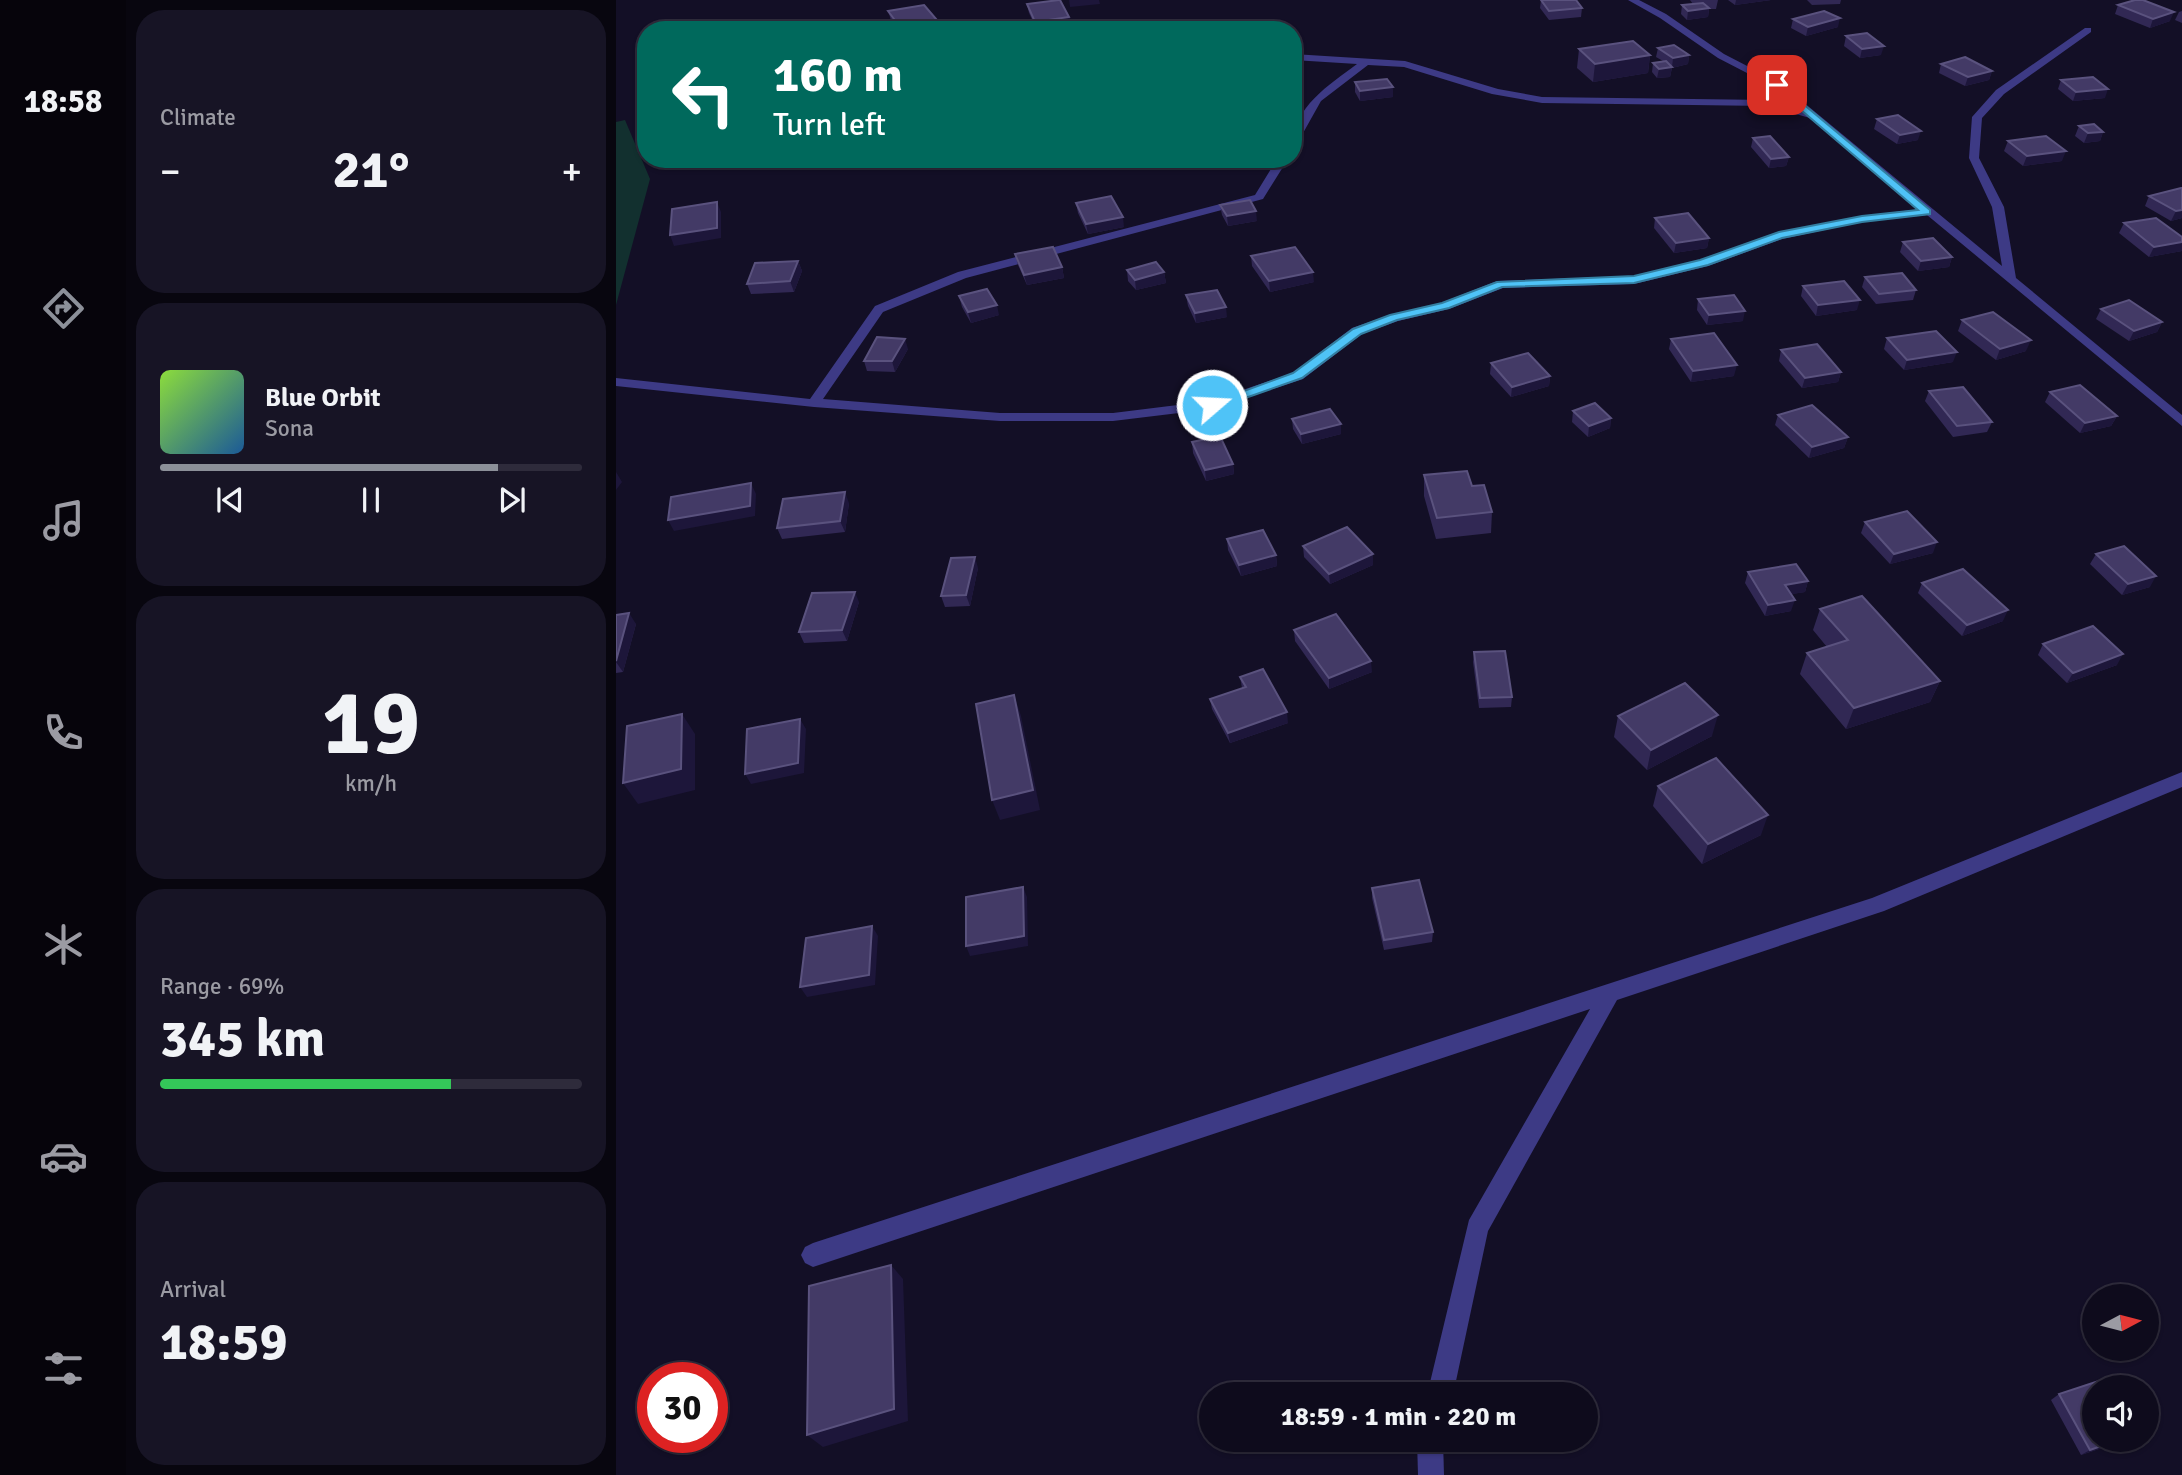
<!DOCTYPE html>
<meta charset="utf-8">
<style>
:root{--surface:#0e0b1c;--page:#171425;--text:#f1f3f6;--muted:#9b9ba3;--line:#2e2b3b;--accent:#8c9099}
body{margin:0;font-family:Signika,sans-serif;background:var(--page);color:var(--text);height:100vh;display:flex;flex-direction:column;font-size:26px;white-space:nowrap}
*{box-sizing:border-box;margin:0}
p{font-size:23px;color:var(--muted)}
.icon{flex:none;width:38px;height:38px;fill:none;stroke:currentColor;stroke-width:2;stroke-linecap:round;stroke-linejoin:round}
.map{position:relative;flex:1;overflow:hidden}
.sheet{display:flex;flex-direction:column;gap:10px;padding:10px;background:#08060f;width:490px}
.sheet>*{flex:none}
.guide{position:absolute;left:21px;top:21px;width:665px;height:147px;border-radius:28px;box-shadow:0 2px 5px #0004,0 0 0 2px var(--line);background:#00695c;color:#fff;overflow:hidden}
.needle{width:46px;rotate:83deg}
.tools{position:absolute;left:1466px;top:1284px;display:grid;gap:14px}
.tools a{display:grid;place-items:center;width:77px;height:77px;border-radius:50%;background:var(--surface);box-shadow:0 2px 5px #0004,0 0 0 2px var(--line);font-size:35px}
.speed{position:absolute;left:21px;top:1362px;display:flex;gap:14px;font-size:35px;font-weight:700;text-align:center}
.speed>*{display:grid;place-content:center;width:91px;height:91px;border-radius:50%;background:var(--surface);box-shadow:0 2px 5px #0004,0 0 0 2px var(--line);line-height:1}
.speed .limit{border:10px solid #d22;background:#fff;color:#111}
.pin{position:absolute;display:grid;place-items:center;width:60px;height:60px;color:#fff;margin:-30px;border-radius:14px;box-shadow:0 4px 10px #0006}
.me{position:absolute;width:77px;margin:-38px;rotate:71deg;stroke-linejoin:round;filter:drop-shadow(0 0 5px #0008)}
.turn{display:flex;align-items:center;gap:24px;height:147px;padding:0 21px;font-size:32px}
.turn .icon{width:91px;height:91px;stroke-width:2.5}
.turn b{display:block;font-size:49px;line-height:60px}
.big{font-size:52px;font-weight:800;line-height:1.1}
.sheet .widget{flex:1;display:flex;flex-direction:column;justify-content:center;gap:10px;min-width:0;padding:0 24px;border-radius:28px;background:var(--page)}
.sheet .dial{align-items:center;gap:0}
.dial b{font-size:91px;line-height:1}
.song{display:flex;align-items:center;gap:21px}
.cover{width:84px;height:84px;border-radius:10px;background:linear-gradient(135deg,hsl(90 70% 55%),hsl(210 70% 35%))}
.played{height:7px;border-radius:4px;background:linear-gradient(90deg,var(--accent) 80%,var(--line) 80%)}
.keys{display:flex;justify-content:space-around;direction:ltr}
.heat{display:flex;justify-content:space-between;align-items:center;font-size:38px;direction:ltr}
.charge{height:10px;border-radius:5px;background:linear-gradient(90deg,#34c759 69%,var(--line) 0)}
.trip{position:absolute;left:583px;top:1382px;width:399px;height:70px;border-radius:35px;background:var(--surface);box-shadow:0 2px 5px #0004,0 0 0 2px var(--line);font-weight:800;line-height:70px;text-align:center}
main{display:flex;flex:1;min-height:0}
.tab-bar{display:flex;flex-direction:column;width:126px;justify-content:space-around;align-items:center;background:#06040b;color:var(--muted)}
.tab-bar .icon{width:49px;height:49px}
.tab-bar .on{color:var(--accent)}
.tab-bar b{font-size:32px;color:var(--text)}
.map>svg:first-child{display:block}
.green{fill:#12302f}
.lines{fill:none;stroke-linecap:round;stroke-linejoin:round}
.minor{fill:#3d3a85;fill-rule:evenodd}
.wall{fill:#312854}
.shaded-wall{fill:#1d163a}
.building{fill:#433a66;stroke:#5a527e;stroke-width:2}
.route{fill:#4fc3f7;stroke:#337fa1;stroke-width:2}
</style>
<main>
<nav class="tab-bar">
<b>18:58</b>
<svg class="icon on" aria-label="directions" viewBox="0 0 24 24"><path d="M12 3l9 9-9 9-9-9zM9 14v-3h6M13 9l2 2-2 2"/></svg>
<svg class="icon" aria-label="music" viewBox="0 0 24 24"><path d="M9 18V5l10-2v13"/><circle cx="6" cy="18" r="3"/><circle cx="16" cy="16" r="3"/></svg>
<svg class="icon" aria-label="phone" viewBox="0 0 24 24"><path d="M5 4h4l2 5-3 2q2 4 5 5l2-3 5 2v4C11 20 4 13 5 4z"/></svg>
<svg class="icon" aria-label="climate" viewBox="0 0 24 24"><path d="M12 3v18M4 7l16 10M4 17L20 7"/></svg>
<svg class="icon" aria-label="car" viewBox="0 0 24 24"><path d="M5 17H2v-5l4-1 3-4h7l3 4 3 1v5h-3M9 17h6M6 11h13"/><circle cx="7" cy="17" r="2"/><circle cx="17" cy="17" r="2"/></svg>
<svg class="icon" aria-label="filters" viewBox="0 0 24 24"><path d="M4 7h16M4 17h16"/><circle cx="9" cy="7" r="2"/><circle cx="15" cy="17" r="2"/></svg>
</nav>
<section class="sheet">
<div class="widget"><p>Climate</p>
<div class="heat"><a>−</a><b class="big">21°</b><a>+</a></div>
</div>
<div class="widget">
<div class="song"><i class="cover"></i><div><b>Blue Orbit</b><p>Sona</p></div></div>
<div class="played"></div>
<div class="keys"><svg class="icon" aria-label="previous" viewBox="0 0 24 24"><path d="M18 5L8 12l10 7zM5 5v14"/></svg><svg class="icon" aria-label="pause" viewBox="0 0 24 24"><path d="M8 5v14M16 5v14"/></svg><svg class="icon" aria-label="next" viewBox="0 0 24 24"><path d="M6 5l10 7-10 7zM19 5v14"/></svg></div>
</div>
<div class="widget dial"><b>19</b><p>km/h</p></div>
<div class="widget"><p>Range · 69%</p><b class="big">345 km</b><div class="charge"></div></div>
<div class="widget"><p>Arrival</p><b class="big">18:59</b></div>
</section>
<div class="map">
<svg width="1566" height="1475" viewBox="0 0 1566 1475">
<rect width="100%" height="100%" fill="#130f26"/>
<!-- green -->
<polygon class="green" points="9,120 34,179 0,305 0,122"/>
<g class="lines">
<!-- minor -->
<g class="minor">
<path d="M1012,0H1023L1050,14L1108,54L1164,83L1386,266L1376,207L1353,158L1356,117L1380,90L1469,28H1475V32L1388,94L1366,118L1363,158L1388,207L1400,278L1566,415V426L1311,215L1246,222L1166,239L1092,266L1018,284L887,288L833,309L782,321L746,334L687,379L596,409L497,421H384L198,407L0,386V378L194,399L259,306L342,272L639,195L661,159H672L647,199L350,278L267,312L207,399L384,413H497L594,401L677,373L736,328L774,315L825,303L881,281L1018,276L1084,260L1163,233L1246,216L1304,209L1194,118L1151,106L926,103L876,94L788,67L752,65L705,101L682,142L677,145C677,107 713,85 741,64L677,60V54L789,61L882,89L926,97L1152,100L1184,109L1158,87L1102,58L1044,18Z"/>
<polygon points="1566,772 1566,787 1268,911 1001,1000 872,1231 837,1395 811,1395 853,1220 974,1009 197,1267 189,1263 185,1255 189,1247 197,1243 1256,898"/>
<polygon points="801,1440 827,1440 828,1475 802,1475"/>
</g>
</g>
<!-- wall -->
<g class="wall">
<polygon points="925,0 966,8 965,17 933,20 924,8"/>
<polygon points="1074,0 1102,0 1100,9 1093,9 1092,17 1071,20 1065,14 1066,5 1077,4"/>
<polygon points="1112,0 1155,0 1119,5"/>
<polygon points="1191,0 1225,0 1224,4 1196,5"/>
<polygon points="411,4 453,17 455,26 421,30 413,13"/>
<polygon points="1502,5 1554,21 1534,28 1499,14"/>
<polygon points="272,11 321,20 323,29 317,30 282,30 275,20"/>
<polygon points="1566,11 1566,23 1559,20 1563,12"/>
<polygon points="1177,19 1222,27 1190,36 1175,28"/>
<polygon points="1230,36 1265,55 1244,58 1228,46"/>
<polygon points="1042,48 1073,55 1072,64 1056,68 1054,77 1041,78 1036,72 1037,63 1047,61 1040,57"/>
<polygon points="963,49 1034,55 1032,73 977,82 961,68"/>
<polygon points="1325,64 1376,71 1373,80 1349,86 1323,73"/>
<polygon points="1445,80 1489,98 1457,101 1442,89"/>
<polygon points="739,82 777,97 744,101 739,92"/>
<polygon points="1261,119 1302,140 1281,144 1258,129"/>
<polygon points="1463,126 1487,132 1484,141 1468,143 1459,136"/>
<polygon points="1137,138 1173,157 1170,166 1153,168 1135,147"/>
<polygon points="1392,141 1446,161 1407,166 1388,151"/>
<polygon points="1565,188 1566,218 1555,221 1529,206 1533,196"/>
<polygon points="460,203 508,227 472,234 462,213"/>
<polygon points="604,205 641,221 612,226 606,215"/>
<polygon points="1039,218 1093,238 1091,248 1058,253 1038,228"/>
<polygon points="1508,223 1566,237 1566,251 1533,257 1503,233"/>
<polygon points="1287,242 1336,257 1333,267 1302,271 1284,252"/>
<polygon points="399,254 446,267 448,278 411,285 402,265"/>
<polygon points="635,256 698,282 654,292 636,266"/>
<polygon points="182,261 186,271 178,292 135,294 131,284"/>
<polygon points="511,270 548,272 550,283 520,290 512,281"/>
<polygon points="1249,277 1300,290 1297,300 1260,304 1246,287"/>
<polygon points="1187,286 1241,310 1200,316 1185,296"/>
<polygon points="570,295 611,317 580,323 572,306"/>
<polygon points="343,296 383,315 355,323 346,307"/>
<polygon points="1082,299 1127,321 1091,325 1081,310"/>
<polygon points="1485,309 1546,322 1541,332 1513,341 1480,319"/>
<polygon points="1346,320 1410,351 1380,360 1342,331"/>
<polygon points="1271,338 1337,362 1288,370 1268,349"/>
<polygon points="1055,339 1118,376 1075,382 1053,349"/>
<polygon points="292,349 279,372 251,371 248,361"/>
<polygon points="1165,350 1225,372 1222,382 1186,388 1163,361"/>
<polygon points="875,363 934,376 933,386 895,397 874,374"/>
<polygon points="1313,391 1376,422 1371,432 1337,437 1309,401"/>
<polygon points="1434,392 1501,416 1495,426 1464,433 1429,402"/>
<polygon points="957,411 995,418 994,428 972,437 956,422"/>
<polygon points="1162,415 1232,437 1228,448 1193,458 1159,425"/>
<polygon points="676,419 725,434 686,444 677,429"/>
<polygon points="576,442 617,464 618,474 590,481 577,453"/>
<polygon points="808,475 856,486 876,512 875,533 820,539 808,496"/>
<polygon points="233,503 229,532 166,539 161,528"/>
<polygon points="1249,522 1317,553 1274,564 1245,533"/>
<polygon points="611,539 660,555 661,566 625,576 612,550"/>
<polygon points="687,546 757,565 714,584 688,557"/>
<polygon points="1480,554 1534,587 1506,595 1474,564"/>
<polygon points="362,568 354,606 329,607 325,596"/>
<polygon points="1132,572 1192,581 1189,592 1175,594 1175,611 1149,616 1129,583"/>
<polygon points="1306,583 1387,621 1346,636 1302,593"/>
<polygon points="243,602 231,641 188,643 183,632"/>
<polygon points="1204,609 1324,681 1314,702 1230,729 1184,674 1191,653 1211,647 1197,630"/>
<polygon points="0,615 20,624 7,672 0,673"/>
<polygon points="678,630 756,672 713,689 679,641"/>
<polygon points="1427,644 1501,665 1451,683 1422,655"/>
<polygon points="858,652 896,697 895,707 863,708 857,662"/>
<polygon points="624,677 672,723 614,743 596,709 594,699 626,688"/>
<polygon points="1002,716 1096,736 1031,770 998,737"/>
<polygon points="1042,786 1145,835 1086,864 1037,806"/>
<polygon points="756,888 817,932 816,942 768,950 756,898"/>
<polygon points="1443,1394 1510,1440 1465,1455 1435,1400"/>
</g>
<!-- shaded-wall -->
<g class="shaded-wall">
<polygon points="453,0 483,0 484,4 454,7"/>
<polygon points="1120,0 1155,0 1119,5"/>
<polygon points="1093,8 1092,17 1071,20 1072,11"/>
<polygon points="1558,12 1554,21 1534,28 1537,19"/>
<polygon points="453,17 455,26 421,30 419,22"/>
<polygon points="1224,18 1222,27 1190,36 1192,27"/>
<polygon points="321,20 323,29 317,30 285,30 284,27"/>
<polygon points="1268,46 1265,55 1244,58 1246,49"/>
<polygon points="1034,55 1032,73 977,82 979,64"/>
<polygon points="1073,55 1072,64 1056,68 1057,58"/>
<polygon points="1056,67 1054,77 1041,78 1043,69"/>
<polygon points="1376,71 1373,80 1349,86 1352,77"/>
<polygon points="777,87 777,97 744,101 744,91"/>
<polygon points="1492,89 1489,98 1457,101 1460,92"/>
<polygon points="1305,131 1302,140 1281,144 1284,135"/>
<polygon points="1487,132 1484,141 1468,143 1472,133"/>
<polygon points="1450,151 1446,161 1407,166 1411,156"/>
<polygon points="1173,157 1170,166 1153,168 1155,159"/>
<polygon points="101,202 105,212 105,238 58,246 54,235"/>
<polygon points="1566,210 1566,218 1555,221 1560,211"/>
<polygon points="640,211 641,221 612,226 611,216"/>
<polygon points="507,217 508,227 472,234 470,224"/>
<polygon points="1093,238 1091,248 1058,253 1060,243"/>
<polygon points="1566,242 1566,251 1533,257 1538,247"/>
<polygon points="1336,257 1333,267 1302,271 1305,261"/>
<polygon points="182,261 186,271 178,292 174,281"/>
<polygon points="446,267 448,278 411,285 408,275"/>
<polygon points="548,272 550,283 520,290 519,280"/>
<polygon points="697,272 698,282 654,292 653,281"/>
<polygon points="1244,300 1241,310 1200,316 1202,305"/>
<polygon points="381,305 383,315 355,323 352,312"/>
<polygon points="610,307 611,317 580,323 579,313"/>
<polygon points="1129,311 1127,321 1091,325 1093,315"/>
<polygon points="1546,322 1541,332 1513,341 1518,331"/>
<polygon points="289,339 292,349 279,372 276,361"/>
<polygon points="1415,340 1410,351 1380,360 1384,349"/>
<polygon points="1341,352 1337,362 1288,370 1291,360"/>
<polygon points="1121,365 1118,376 1075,382 1077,371"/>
<polygon points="1225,372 1222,382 1186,388 1189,378"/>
<polygon points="934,376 933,386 895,397 896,387"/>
<polygon points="1501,416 1495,426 1464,433 1469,423"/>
<polygon points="995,418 994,428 972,437 973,426"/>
<polygon points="725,424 725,434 686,444 685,434"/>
<polygon points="1232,437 1228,448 1193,458 1196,447"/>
<polygon points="617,464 618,474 590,481 589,470"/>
<polygon points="0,472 6,482 0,490"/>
<polygon points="135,483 140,494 139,516 58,531 52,520"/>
<polygon points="229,492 233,503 229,532 224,521"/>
<polygon points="1321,542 1317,553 1274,564 1278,554"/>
<polygon points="757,554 757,565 714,584 713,574"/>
<polygon points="660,555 661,566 625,576 623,565"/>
<polygon points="359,557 362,568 354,606 350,595"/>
<polygon points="1540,576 1534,587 1506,595 1512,584"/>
<polygon points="1192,581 1189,592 1165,596 1169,585"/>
<polygon points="239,592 243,602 231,641 226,630"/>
<polygon points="1179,600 1175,611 1149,616 1152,605"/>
<polygon points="1392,610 1387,621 1346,636 1351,625"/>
<polygon points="13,613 20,624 7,672 0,662"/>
<polygon points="1507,654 1501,665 1451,683 1457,673"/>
<polygon points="755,661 756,672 713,689 713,678"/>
<polygon points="1324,681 1314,702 1230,729 1238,708"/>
<polygon points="398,695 405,716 424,810 384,820 376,800"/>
<polygon points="671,712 672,723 614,743 612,733"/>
<polygon points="66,714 79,734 79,790 22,804 7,783"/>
<polygon points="1102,715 1096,736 1031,770 1035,750"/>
<polygon points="184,719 190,729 188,773 135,784 129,774"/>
<polygon points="1152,815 1145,835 1086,864 1092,844"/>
<polygon points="407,887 411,897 412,946 354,956 350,946"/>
<polygon points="256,926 262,936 259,985 191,997 184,987"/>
<polygon points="275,1265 287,1279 292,1421 207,1447 191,1435"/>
<polygon points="1502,1440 1510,1440 1465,1455 1474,1450"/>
</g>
<!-- building -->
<g class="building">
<polygon points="443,0 444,0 453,17 419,22 411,4"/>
<polygon points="925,0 960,0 966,8 933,11"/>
<polygon points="1519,0 1527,0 1558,12 1537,19 1502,5"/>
<polygon points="1087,3 1093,8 1072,11 1066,5"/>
<polygon points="308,5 321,20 284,27 272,11"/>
<polygon points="1208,11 1224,18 1192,27 1177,19"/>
<polygon points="341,22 345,29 327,30 324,24"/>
<polygon points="1251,33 1268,46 1246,49 1230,36"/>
<polygon points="1017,41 1034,55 979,64 963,49"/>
<polygon points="1058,45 1073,55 1057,58 1042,48"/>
<polygon points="1349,57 1376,71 1352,77 1325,64"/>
<polygon points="1050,61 1056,67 1043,69 1037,63"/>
<polygon points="1477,77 1492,89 1460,92 1445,80"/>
<polygon points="771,79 777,87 744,91 739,82"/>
<polygon points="1282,115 1305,131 1284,135 1261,119"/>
<polygon points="1478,124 1487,132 1472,133 1463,126"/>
<polygon points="1154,136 1173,157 1155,159 1137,138"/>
<polygon points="1430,136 1450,151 1411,156 1392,141"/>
<polygon points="1565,188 1566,188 1566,210 1560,211 1533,196"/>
<polygon points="495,196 507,217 470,224 460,203"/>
<polygon points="634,200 640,211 611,216 604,205"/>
<polygon points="101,202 101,228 54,235 56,209"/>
<polygon points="1072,213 1093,238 1060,243 1039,218"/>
<polygon points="1540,218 1566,237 1566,242 1538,247 1508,223"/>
<polygon points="1317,238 1336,257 1305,261 1287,242"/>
<polygon points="437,247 446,267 408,275 399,254"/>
<polygon points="679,247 697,272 653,281 635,256"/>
<polygon points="182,261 174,281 131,284 139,263"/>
<polygon points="540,262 548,272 519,280 511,270"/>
<polygon points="1286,273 1300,290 1263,294 1249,277"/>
<polygon points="1228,281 1244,300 1202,305 1187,286"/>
<polygon points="371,289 381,305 352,312 343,296"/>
<polygon points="601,290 610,307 579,313 570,295"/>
<polygon points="1118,295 1129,311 1093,315 1082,299"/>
<polygon points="1513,300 1546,322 1518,331 1485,309"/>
<polygon points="1377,312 1415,340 1384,349 1346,320"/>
<polygon points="1320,331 1341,352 1291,360 1271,338"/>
<polygon points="1098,333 1121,365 1077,371 1055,339"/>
<polygon points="261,337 289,339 276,361 248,361"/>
<polygon points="1201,344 1225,372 1189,378 1165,350"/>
<polygon points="912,353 934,376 896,387 875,363"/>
<polygon points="1464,385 1501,416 1469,423 1434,392"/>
<polygon points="1347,387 1376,422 1341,426 1313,391"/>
<polygon points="979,403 995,418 973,426 957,411"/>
<polygon points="1196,405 1232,437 1196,447 1162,415"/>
<polygon points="714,409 725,424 685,434 676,419"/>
<polygon points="604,436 617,464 589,470 576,442"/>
<polygon points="851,471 856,486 868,485 876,512 821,518 808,475"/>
<polygon points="135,483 134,506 52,520 55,497"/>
<polygon points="229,492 224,521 161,528 167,499"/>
<polygon points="1291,511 1321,542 1278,554 1249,522"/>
<polygon points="731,527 757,554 713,574 687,546"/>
<polygon points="647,530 660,555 623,565 611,539"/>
<polygon points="1508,546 1540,576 1512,584 1480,554"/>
<polygon points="359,557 350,595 325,596 335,558"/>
<polygon points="1180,564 1192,581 1169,585 1179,600 1152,605 1132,572"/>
<polygon points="1347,569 1392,610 1351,625 1306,583"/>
<polygon points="239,592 226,630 183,632 196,593"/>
<polygon points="1246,596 1324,681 1238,708 1191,653 1232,640 1204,609"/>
<polygon points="13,613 0,661 0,615"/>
<polygon points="720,614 755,661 713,678 678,630"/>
<polygon points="1477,626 1507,654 1457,673 1427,644"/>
<polygon points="889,651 896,697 864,698 858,652"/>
<polygon points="647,669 671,712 612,733 594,699 630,687 624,677"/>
<polygon points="1069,683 1102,715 1035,750 1002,716"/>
<polygon points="398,695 417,790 376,800 360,704"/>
<polygon points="66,714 65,769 7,783 11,726"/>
<polygon points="184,719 182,763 129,774 131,729"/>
<polygon points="1100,758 1152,815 1092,844 1042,786"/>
<polygon points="803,880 817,932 768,940 756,888"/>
<polygon points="407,887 408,936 350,946 350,897"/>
<polygon points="256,926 253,975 184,987 190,938"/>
<polygon points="275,1265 278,1409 191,1435 193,1286"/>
<polygon points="1501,1375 1509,1388 1479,1388 1479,1440 1502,1440 1474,1450 1443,1394"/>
</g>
<!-- route -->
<polygon class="route" points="1161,82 1314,210 1314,214 1246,222 1166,238 1092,265 1018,283 886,287 833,308 781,320 745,334 686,378 601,408 590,405 677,373 737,329 774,315 826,303 881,282 1018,276 1084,260 1163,232 1246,216 1302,210 1158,87"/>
</svg>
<div class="tools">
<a><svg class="needle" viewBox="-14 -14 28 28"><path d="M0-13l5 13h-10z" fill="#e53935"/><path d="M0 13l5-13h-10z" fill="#9b9ba3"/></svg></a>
<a><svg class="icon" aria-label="sound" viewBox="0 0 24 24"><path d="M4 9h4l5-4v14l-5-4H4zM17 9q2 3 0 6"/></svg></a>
</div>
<div class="speed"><div class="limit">30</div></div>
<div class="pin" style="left:1161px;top:85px;background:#d93025"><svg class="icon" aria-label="arrive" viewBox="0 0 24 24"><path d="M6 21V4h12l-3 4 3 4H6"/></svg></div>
<svg class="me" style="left:596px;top:405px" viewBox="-20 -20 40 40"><circle r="17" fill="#4fc3f7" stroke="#fff" stroke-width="3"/><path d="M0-11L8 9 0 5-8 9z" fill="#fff"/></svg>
<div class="trip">18:59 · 1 min · 220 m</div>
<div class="guide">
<div class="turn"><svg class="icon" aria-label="left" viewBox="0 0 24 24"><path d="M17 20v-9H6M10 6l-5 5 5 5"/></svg><div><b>160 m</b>Turn left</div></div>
</div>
</div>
</main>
